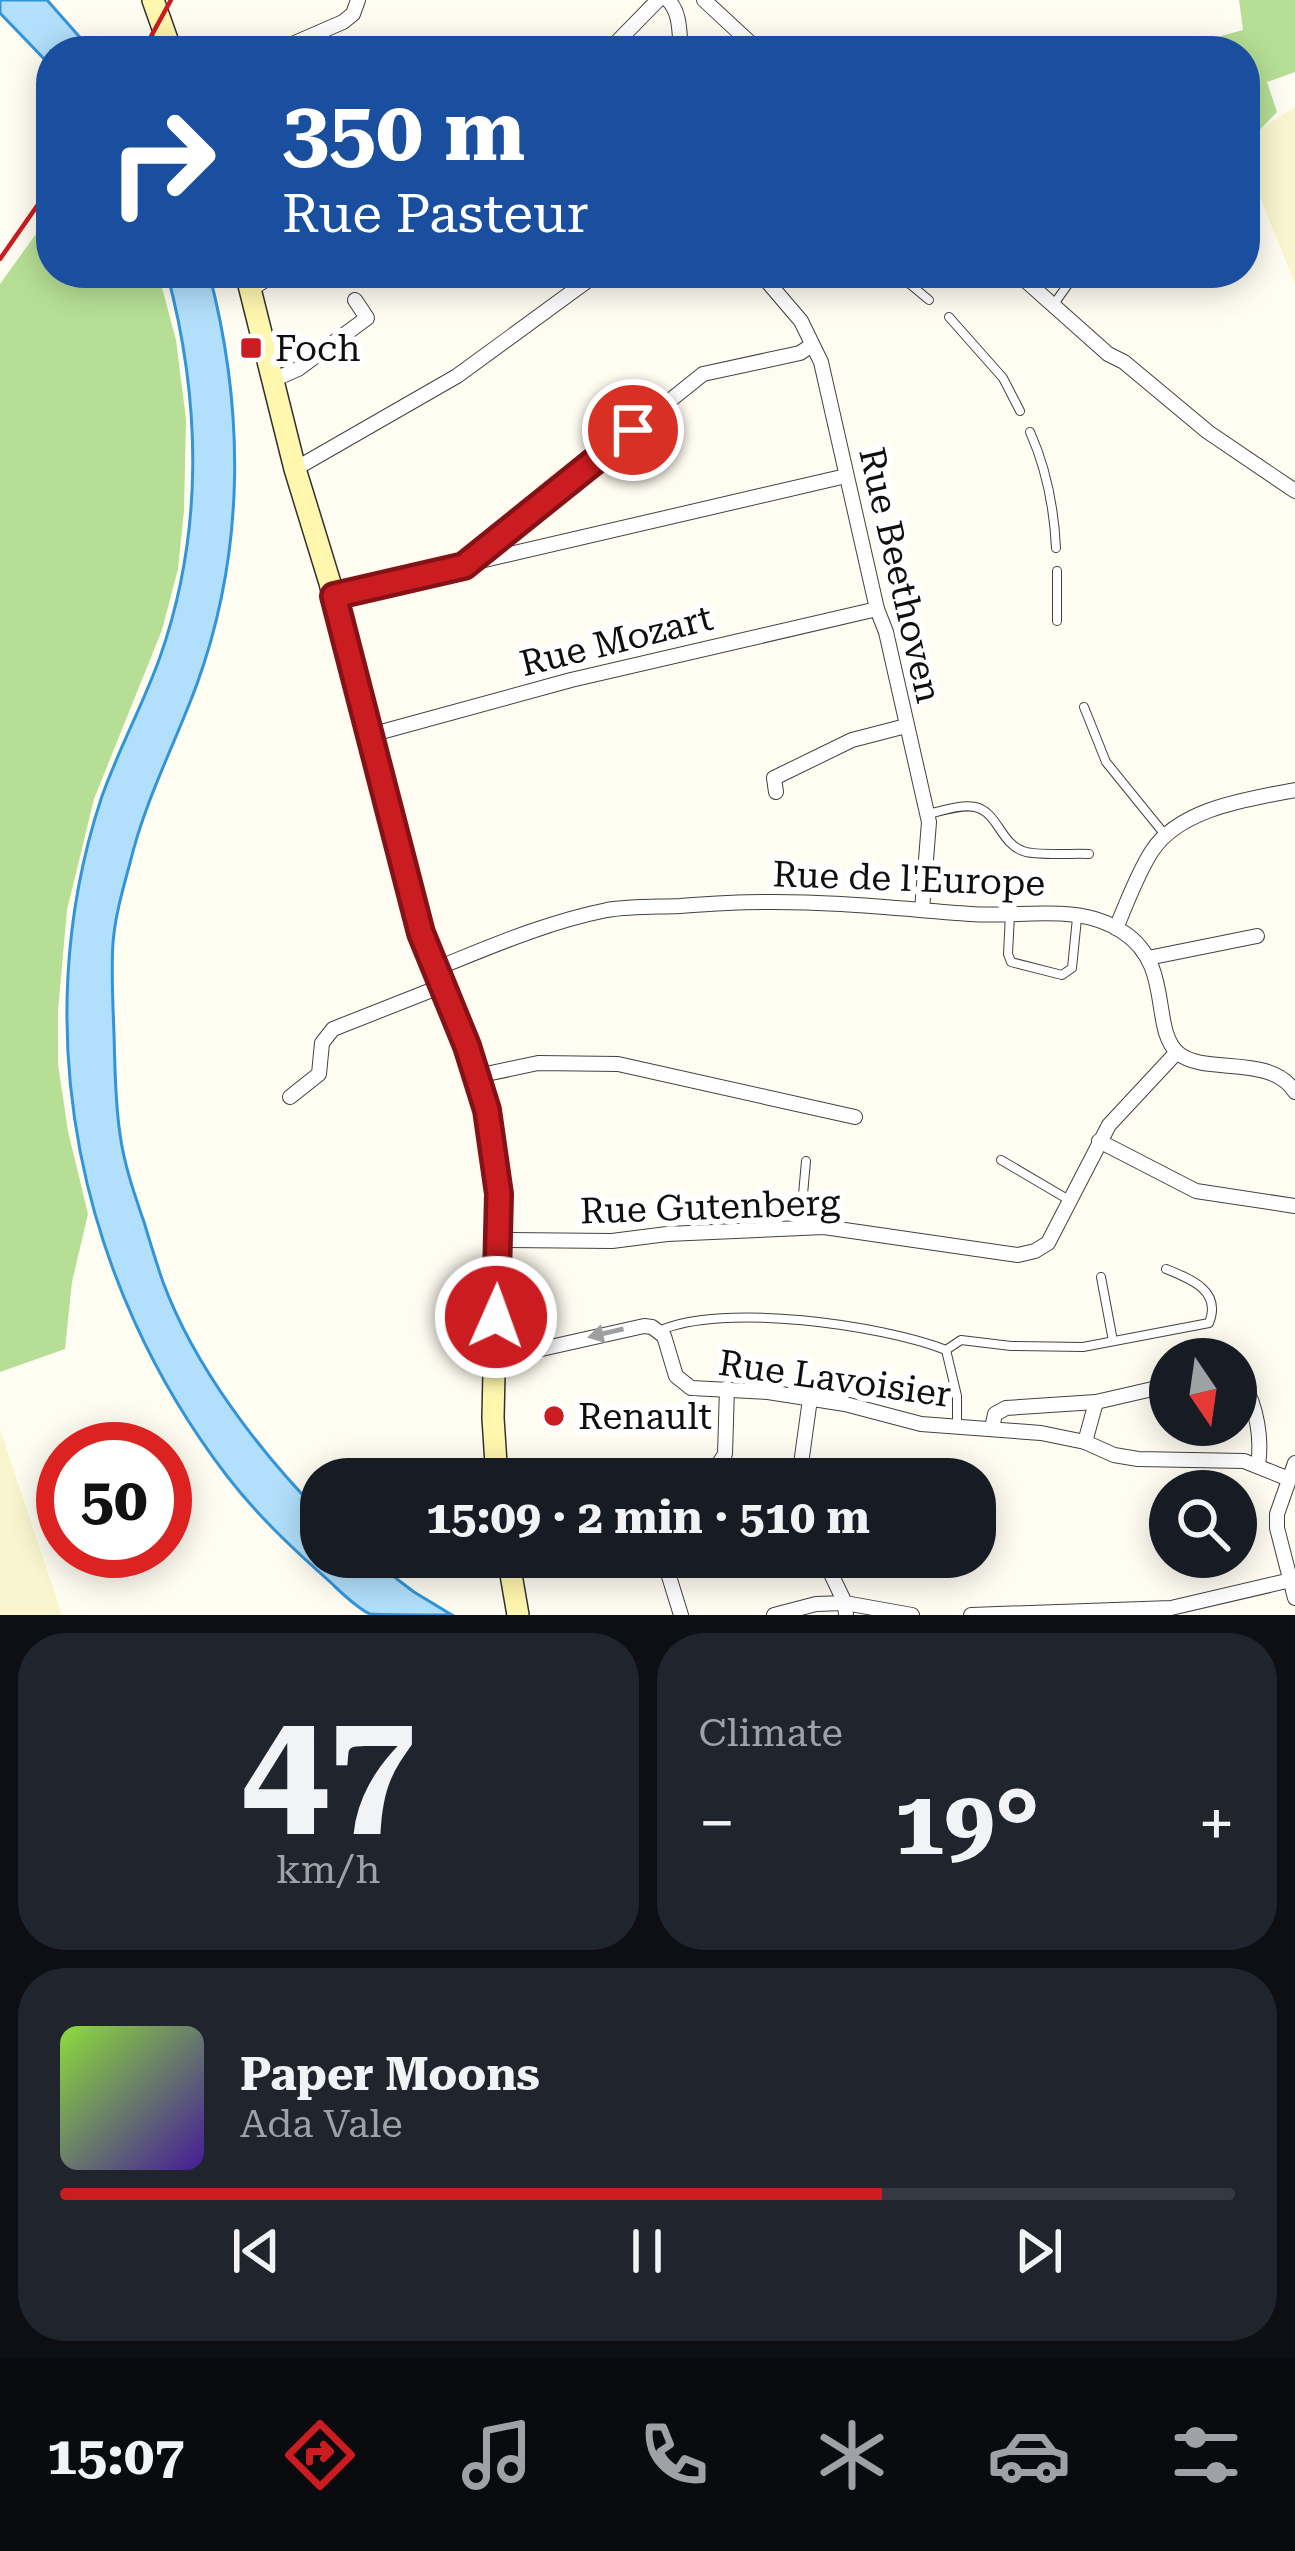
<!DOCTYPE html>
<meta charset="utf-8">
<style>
:root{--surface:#171b24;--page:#20242c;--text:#f1f3f6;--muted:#9ea1a6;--line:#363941;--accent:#cb1c22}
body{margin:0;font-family:"Roboto Serif",serif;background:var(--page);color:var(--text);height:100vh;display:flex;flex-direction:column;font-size:45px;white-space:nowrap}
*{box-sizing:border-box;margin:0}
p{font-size:39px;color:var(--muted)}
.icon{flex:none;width:66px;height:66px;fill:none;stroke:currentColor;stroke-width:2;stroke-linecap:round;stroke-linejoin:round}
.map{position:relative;height:1615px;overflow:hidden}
.drawer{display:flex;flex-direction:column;gap:18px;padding:18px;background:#0d0f14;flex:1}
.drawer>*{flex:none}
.hud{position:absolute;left:36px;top:36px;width:1224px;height:252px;border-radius:48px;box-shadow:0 6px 30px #0003;background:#1a4fa0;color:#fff;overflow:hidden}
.needle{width:78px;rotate:167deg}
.controls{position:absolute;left:1149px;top:1338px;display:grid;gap:24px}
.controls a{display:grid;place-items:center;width:108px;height:108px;border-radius:50%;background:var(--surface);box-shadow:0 6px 30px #0003;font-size:60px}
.speed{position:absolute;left:36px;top:1422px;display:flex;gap:24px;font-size:60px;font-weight:700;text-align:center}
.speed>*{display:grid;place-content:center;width:156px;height:156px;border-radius:50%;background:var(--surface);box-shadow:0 6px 30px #0003;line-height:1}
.speed .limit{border:18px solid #d22;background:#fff;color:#111}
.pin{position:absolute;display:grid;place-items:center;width:102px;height:102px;color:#fff;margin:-51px;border:6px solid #fff;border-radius:50%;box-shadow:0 3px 12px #0007}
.me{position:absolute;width:132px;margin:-66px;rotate:2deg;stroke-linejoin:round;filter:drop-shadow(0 0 9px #0008)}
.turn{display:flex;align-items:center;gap:42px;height:252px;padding:0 48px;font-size:54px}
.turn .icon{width:156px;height:156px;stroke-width:2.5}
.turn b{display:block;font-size:84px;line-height:102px}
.big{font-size:90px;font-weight:700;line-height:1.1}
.drawer .card{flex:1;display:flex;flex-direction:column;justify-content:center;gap:18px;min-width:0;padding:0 42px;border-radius:48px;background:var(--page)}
.drawer .dial{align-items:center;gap:0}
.dial b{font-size:156px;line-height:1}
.song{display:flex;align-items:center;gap:36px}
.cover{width:144px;height:144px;border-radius:18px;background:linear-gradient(135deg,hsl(90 70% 55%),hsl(260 70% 35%))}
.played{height:12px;border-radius:6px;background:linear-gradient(90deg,var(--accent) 70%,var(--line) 70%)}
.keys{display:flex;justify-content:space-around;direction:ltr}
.heat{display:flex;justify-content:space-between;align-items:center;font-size:66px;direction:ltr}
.drawer .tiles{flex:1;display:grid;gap:18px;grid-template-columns:1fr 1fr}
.card:last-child{grid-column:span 2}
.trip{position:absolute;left:300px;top:1458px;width:696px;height:120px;border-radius:48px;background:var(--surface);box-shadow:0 6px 30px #0003;font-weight:700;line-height:120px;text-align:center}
.tabs{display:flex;height:192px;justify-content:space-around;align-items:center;background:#090b0e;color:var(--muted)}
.tabs .icon{width:84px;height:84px}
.tabs .active{color:var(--accent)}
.tabs b{font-size:54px;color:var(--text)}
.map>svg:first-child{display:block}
.farmland{fill:#f8f5cf}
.forest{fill:#b6df95}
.water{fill:#b2dffb;stroke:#3394d8;stroke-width:3}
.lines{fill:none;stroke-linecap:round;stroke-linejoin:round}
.lane-casing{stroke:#424242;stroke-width:10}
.street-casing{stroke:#424242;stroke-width:16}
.secondary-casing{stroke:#313131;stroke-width:24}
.lane{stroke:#fff;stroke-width:8}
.street{stroke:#fff;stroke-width:14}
.secondary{stroke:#fff7ad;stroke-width:21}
.rail{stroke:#cb1c22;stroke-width:4.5}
.oneway{fill:#9f9f9f}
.route-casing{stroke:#841216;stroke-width:30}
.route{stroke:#cb1c22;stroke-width:21}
.poi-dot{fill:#cb1c22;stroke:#fff;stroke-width:4.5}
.labels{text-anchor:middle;stroke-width:12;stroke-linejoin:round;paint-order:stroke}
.poi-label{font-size:36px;fill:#0f0f0f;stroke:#fff;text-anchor:start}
.street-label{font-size:36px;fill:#0f0f0f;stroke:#fff}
</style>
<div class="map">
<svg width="1295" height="1615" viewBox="0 0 1295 1615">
<rect width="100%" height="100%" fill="#fffdf2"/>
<!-- farmland -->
<g class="farmland">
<polygon points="1295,107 1295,284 1245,160 1245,139"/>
<polygon points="0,1429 62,1615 0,1615"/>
</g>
<!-- forest -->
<g class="forest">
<polygon points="1239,0 1295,0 1295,72 1267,82 1277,112 1245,145 1245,51 1166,51 1243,30"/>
<polygon points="51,213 51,273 158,273 176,340 186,419 184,511 178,569 162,630 94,799 67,910 58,1011 58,1064 68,1131 88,1214 72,1282 65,1349 0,1372 0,284"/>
</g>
<!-- water -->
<g class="water">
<polygon points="0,0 47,0 92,51 51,51 51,66 0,13"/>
<path d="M167,273H209C245,410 245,551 197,684C175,744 145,800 130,863C123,889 115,916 113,943C111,973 113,1004 114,1034C115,1067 115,1101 120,1134C124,1164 134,1193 144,1222C150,1242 156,1262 163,1282C194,1366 259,1451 321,1514V1557H368L414,1592L452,1615C434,1615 385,1615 370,1614C355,1607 340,1591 328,1580C291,1547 257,1515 227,1476C80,1284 25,1031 101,799C118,750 143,705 160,657C204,532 201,400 167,273Z"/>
</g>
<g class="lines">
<!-- lane casing -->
<g class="lane-casing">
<g id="lane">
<polyline points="891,273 911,285 929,300"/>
<polyline points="1054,304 1076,273"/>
<polyline points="949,317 1003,378 1020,411"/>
<path d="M1030,432C1047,470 1054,507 1056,548"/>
<polyline points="1057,571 1057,621"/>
<polyline points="1084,707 1106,762 1166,836"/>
<path d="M928,814C942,811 961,804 975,807C998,812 1000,843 1023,851C1034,856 1075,853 1089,854"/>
<polyline points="1010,914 1008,954 1011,962 1062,975 1072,968 1077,918"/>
<polyline points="1001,1160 1069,1200"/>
<polyline points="800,1228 806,1161"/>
<polyline points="1101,1277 1113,1341"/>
<path d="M659,1331C722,1302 882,1325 946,1350L957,1396V1425"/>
<path d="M946,1350L961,1340L1011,1346L1083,1347L1209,1323C1222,1291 1191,1279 1166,1269"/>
</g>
</g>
<!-- street casing -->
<g class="street-casing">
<g id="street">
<path d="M668,0C681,13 679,33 681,51"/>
<polyline points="704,0 759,51"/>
<polyline points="262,51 272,46 290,45 343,22 353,14 358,0"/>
<polyline points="604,51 617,42 658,0"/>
<polyline points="760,273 801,321 821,362 877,609 886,632 929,822 922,910"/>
<polyline points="1017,273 1108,354 1124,362 1208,432 1295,491"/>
<polyline points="251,289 277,273"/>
<polyline points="273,380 298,369 367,318 355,300"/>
<polyline points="295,469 457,376 598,273"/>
<polyline points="468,562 703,374 800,353 812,345"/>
<polyline points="334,595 846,476"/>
<polyline points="370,735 571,680 877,609"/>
<polyline points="776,792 774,778 852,740 906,726"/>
<path d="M1116,928C1127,903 1137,874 1152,851C1180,808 1249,799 1295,790"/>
<polyline points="1148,958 1257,936"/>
<path d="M435,969C492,946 547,922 607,910C631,906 656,907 680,906C707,904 735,902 762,902C832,901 902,909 971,914C1021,918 1079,902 1123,932C1174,965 1150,1028 1178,1053C1205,1076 1270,1053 1295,1092"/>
<polyline points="477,1076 538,1063 618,1064 855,1117"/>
<polyline points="290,1097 319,1074 322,1043 333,1029 442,986"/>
<polyline points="1099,1141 1196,1191 1295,1206"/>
<polyline points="498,1240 612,1241 667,1234 824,1227 1018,1255 1035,1251 1048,1243 1109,1125 1177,1052"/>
<polyline points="495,1356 519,1354 644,1326 652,1327 664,1336 676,1376 691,1388 768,1392 845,1404 921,1424 1041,1433 1085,1442 1114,1455 1138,1459 1244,1461 1289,1479"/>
<path d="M1236,1381L1243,1384C1257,1406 1262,1440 1258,1465"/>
<polyline points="992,1428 995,1414 1006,1408 1096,1402 1170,1385"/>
<polyline points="1085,1442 1096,1402"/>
<polyline points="1295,1463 1277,1514 1277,1528 1295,1598"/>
<polyline points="694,1479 716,1468 725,1454 727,1388"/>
<polyline points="802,1479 801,1464 810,1399"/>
<polyline points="663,1557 681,1615"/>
<polyline points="823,1557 845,1603 846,1615"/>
<polyline points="774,1615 816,1604 845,1603 912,1615"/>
<polyline points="971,1615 1171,1608 1291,1580"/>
</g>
</g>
<!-- secondary casing -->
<g class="secondary-casing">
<g id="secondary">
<polyline points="153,0 171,51"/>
<polyline points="246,273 295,469 330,583 421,933 467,1046 486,1110 498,1194 493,1418 497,1479"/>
<polyline points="508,1557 518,1615"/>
</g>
</g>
<!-- lane -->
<use href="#lane" class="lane"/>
<!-- street -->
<use href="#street" class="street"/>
<!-- secondary -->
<use href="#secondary" class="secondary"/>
<!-- rail -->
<g class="rail">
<polyline points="143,51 171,0"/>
<polyline points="0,259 51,186"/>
</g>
</g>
<!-- one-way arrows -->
<defs><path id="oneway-solid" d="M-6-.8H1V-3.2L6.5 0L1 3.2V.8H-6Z" transform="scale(3)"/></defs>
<use class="oneway" href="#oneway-solid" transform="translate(606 1333) rotate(167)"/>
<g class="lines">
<!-- route casing -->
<g class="route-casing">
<polyline id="route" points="496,1317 499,1194 487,1110 467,1046 421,933 334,596 464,566 633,430"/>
</g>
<!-- route -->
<use href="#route" class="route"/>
</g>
<!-- markers -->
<g class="poi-dot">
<rect x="239" y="336" width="24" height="24" rx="6"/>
<circle cx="554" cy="1416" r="12"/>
</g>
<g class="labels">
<!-- poi labels -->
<g class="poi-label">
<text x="275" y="361">Foch</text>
<text x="578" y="1429">Renault</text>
</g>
<!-- street labels -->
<g class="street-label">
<text transform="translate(901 575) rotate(77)" y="13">Rue Beethoven</text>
<text transform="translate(616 640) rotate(-14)" y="13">Rue Mozart</text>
<text transform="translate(909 878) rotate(2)" y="13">Rue de l'Europe</text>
<text transform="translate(710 1206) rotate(-2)" y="13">Rue Gutenberg</text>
<text transform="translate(835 1378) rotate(8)" y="13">Rue Lavoisier</text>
</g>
</g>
</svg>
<div class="controls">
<a><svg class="needle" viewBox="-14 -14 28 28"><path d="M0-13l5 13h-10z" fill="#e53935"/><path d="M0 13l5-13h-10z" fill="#9ea1a6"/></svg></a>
<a><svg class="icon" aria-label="search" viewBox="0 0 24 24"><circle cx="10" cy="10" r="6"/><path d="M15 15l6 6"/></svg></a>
</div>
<div class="speed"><div class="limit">50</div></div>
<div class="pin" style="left:633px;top:430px;background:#d93025"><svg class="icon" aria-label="arrive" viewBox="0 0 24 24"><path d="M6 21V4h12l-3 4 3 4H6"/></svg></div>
<svg class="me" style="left:496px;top:1317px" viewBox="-20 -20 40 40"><circle r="17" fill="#cb1c22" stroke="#fff" stroke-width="3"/><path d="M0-11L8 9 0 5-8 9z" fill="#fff"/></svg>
<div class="trip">15:09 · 2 min · 510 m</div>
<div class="hud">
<div class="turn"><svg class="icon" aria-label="right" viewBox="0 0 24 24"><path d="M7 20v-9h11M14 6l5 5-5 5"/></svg><div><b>350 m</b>Rue Pasteur</div></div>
</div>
</div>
<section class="drawer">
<div class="tiles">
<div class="card dial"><b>47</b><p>km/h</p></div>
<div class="card"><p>Climate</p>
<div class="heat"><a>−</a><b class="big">19°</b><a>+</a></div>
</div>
<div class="card">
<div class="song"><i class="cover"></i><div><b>Paper Moons</b><p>Ada Vale</p></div></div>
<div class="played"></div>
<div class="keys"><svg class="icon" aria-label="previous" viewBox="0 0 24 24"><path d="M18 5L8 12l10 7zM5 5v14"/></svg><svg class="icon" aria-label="pause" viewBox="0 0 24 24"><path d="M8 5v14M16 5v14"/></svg><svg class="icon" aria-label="next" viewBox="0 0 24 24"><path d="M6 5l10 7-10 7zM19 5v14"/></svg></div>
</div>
</div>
</section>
<nav class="tabs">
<b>15:07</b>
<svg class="icon active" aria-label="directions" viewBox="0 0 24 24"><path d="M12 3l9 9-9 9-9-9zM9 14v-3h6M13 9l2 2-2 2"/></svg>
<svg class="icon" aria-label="music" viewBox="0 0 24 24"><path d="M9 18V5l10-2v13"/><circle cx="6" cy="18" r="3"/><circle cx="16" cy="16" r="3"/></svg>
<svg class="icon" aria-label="phone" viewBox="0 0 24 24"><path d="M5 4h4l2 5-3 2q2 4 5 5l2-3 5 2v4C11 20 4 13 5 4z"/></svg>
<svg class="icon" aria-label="climate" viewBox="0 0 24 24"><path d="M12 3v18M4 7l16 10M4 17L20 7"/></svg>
<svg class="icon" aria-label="car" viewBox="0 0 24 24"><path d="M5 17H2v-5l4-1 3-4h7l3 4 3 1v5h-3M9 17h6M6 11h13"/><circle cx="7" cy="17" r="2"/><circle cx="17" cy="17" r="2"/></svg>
<svg class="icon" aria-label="filters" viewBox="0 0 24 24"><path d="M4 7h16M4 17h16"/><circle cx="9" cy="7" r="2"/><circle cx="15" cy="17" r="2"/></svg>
</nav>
